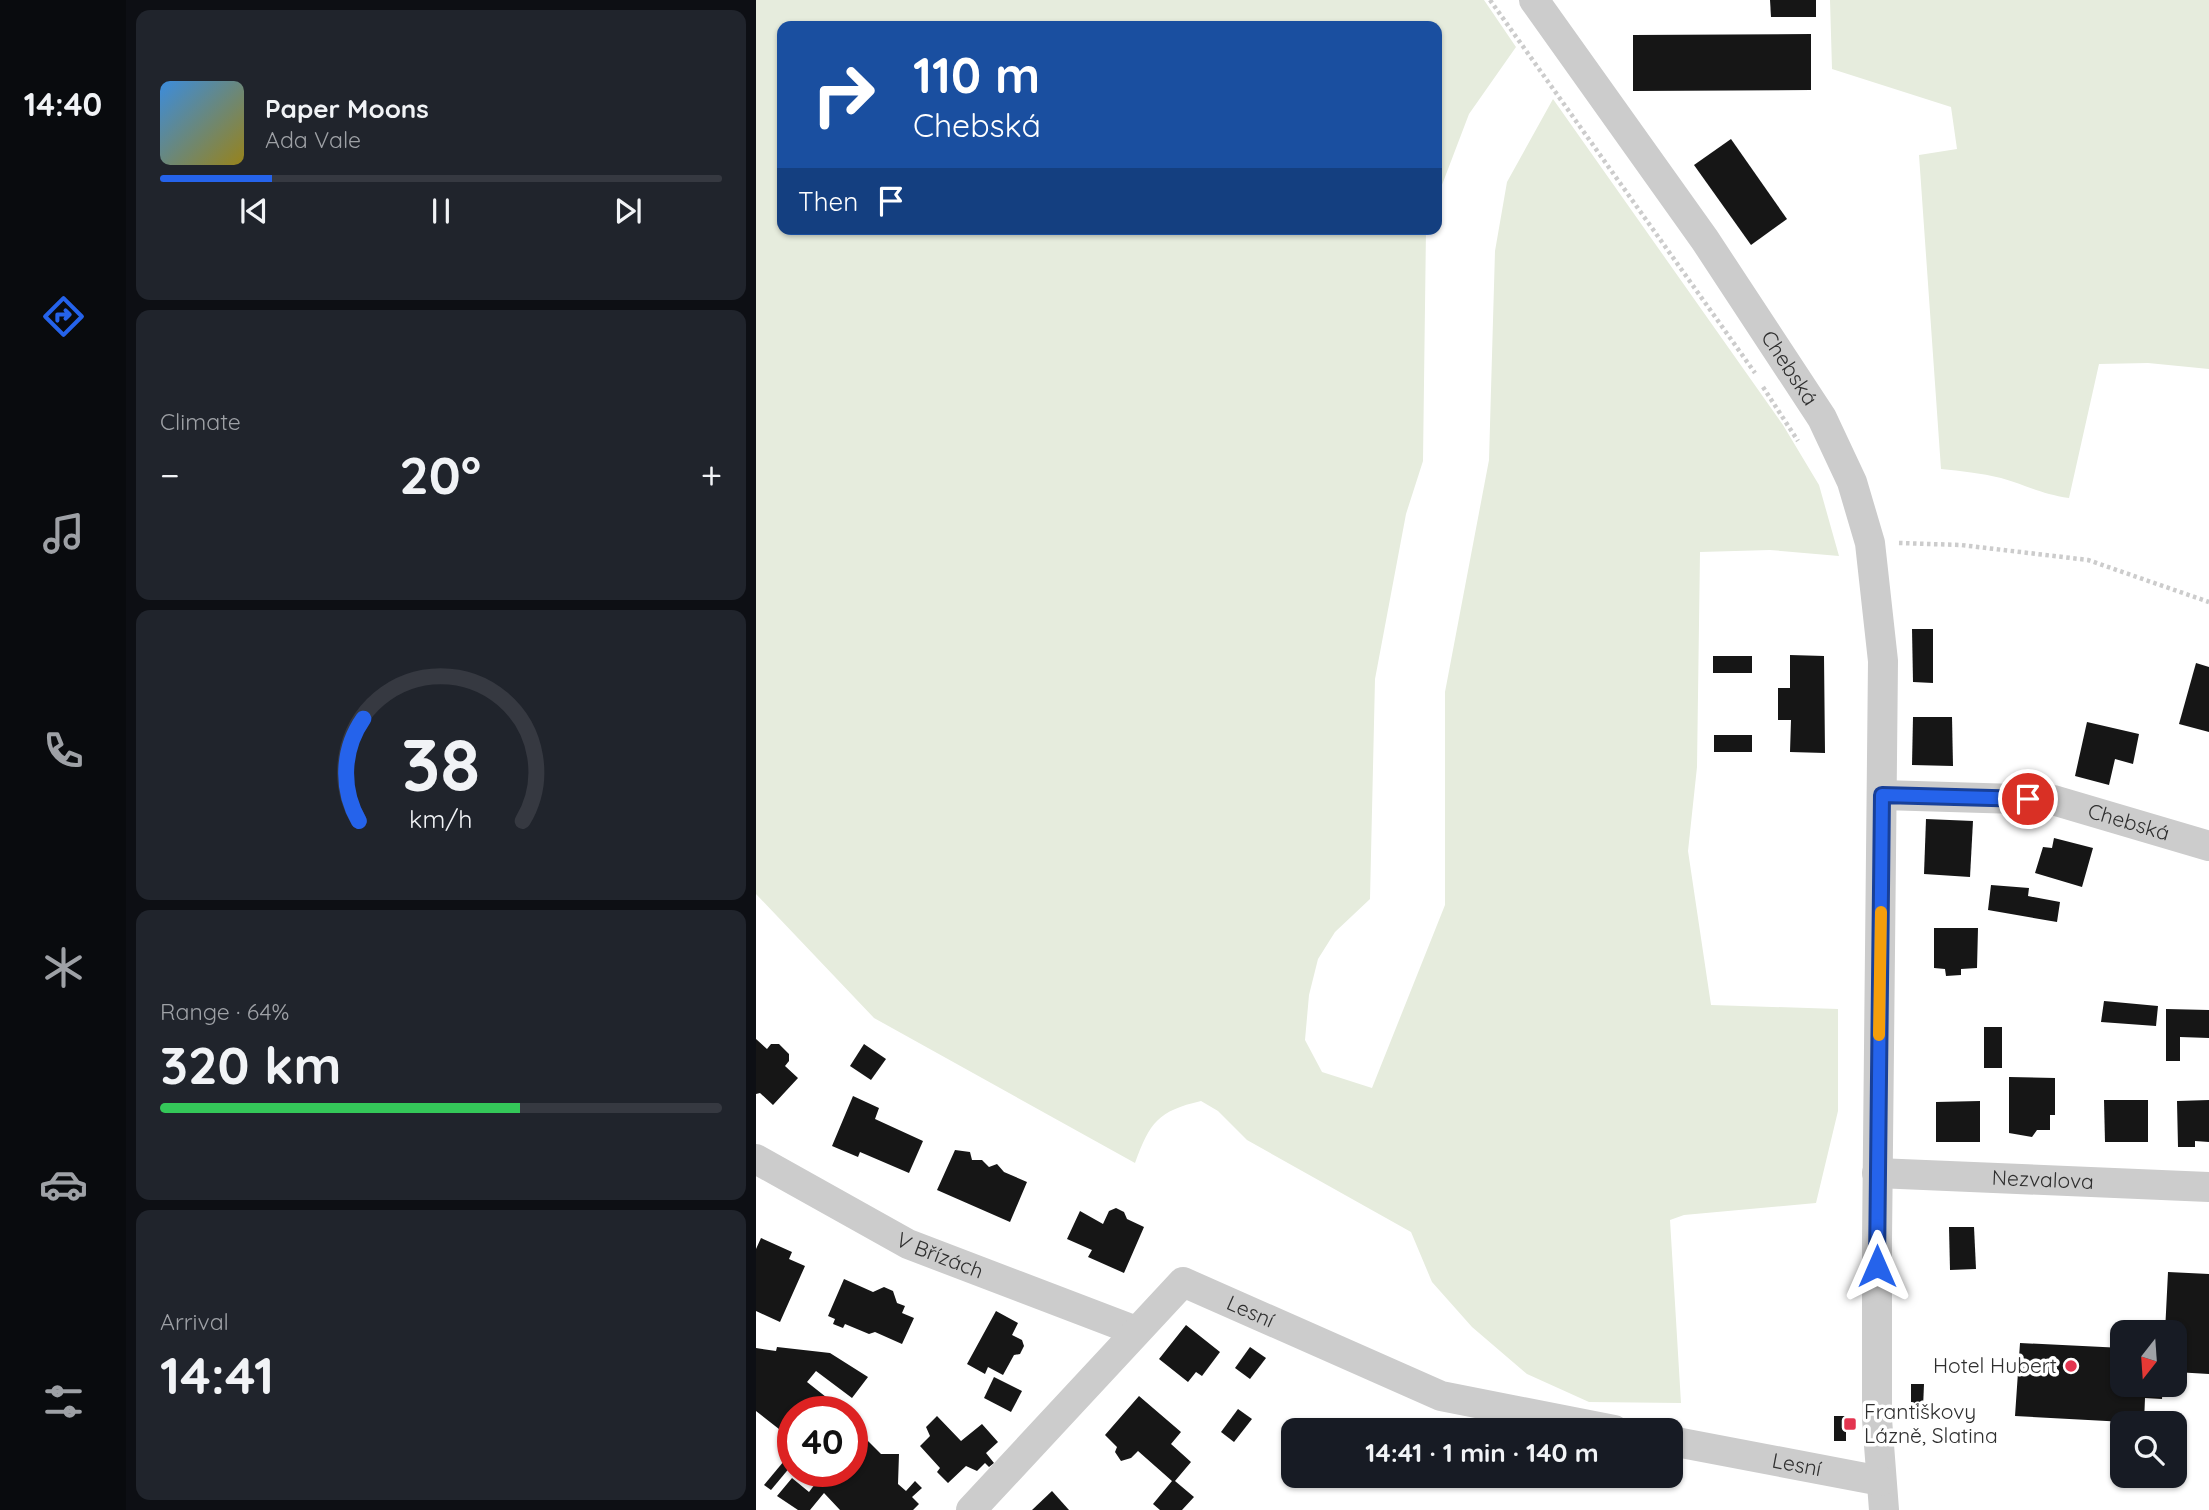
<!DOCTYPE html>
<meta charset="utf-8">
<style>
:root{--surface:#171b24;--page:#20242c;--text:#f1f3f6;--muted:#9ea1a6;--line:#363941;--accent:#2563eb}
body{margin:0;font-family:Quicksand,sans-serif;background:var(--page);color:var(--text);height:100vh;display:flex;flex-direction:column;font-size:26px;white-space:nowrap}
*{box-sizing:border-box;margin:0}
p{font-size:23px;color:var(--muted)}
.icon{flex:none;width:38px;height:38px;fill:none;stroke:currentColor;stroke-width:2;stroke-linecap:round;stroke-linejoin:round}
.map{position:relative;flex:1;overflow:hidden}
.side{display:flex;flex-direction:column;gap:10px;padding:10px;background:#0d0f14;width:630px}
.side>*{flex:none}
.banner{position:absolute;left:21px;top:21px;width:665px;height:214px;border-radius:14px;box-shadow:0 2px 5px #0004;background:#1a4fa0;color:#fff;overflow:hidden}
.needle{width:46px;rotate:197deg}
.tools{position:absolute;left:1354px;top:1320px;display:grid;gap:14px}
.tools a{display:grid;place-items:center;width:77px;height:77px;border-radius:14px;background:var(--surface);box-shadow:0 2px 5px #0004;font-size:35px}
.speed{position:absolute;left:21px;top:1396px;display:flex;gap:14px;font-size:35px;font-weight:700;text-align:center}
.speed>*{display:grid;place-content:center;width:91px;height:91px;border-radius:50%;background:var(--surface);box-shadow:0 2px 5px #0004;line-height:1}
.speed .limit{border:10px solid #d22;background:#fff;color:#111}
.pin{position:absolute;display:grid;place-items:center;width:60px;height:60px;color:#fff;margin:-30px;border:4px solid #fff;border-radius:50%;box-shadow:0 2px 7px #0007}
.me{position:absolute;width:77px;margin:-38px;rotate:0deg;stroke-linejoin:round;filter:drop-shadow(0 0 5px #0008)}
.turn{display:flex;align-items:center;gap:24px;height:147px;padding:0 21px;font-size:32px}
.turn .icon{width:91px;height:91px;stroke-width:2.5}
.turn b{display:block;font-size:49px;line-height:60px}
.then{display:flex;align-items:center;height:66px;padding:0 21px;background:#0003;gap:14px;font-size:26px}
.big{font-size:52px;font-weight:700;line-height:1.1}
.side .tile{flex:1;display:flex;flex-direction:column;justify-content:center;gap:10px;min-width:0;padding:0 24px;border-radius:14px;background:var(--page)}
.side .dial{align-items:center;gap:0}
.dial svg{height:182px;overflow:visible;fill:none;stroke:var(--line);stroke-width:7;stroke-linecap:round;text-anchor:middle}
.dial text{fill:var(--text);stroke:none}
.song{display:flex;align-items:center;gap:21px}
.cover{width:84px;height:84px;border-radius:10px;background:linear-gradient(135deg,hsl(210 70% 55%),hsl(50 70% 35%))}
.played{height:7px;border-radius:4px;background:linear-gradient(90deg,var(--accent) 20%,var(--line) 20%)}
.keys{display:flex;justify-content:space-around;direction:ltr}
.heat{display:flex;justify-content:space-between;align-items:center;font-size:38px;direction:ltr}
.charge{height:10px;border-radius:5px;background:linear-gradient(90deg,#34c759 64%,var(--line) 0)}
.trip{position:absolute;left:525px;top:1418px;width:402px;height:70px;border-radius:14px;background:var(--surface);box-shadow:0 2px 5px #0004;font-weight:700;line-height:70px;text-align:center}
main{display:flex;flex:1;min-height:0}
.dock{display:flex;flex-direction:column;width:126px;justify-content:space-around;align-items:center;background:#090b0e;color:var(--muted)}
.dock .icon{width:49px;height:49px}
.dock .on{color:var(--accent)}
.dock b{font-size:32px;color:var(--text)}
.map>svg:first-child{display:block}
.green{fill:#e6ecdd}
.building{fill:#161616}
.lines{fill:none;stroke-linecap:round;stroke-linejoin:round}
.path{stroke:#ccc;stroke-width:4.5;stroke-dasharray:3.5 3.5;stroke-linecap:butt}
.minor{stroke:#ccc;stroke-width:30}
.route-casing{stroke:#184099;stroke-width:18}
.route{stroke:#2563eb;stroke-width:12}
.slow{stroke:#f59e0b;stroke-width:12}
.poi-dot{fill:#e3344f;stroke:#fff;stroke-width:2.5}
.labels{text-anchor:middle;stroke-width:7;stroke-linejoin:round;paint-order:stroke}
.street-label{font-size:21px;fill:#2f2f2f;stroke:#fff}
.poi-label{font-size:21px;fill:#2f2f2f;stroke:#fff;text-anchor:end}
</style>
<main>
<nav class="dock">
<b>14:40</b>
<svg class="icon on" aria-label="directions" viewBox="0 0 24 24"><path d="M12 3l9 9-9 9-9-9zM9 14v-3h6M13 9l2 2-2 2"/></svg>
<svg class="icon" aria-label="music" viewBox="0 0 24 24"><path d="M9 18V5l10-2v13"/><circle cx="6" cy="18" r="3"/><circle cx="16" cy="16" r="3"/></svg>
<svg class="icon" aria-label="phone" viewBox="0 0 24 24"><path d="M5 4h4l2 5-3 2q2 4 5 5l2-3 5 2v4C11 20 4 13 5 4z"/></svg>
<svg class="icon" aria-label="climate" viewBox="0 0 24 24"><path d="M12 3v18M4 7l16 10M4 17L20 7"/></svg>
<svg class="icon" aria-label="car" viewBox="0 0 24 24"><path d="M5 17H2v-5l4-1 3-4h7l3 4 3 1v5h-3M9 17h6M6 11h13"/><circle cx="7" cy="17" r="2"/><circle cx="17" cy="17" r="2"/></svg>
<svg class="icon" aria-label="filters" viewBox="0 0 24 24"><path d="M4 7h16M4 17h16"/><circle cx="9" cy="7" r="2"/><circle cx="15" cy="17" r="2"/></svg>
</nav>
<section class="side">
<div class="tile">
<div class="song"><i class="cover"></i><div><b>Paper Moons</b><p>Ada Vale</p></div></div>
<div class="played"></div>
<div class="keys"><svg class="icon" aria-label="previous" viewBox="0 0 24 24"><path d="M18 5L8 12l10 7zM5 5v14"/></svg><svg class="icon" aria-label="pause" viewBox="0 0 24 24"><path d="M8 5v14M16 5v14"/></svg><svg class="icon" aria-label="next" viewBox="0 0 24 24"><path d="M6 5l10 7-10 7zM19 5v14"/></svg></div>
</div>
<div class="tile"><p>Climate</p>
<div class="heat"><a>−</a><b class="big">20°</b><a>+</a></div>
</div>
<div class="tile dial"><svg viewBox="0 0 100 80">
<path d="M14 69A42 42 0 1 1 86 69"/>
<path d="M14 69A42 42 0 0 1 16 24" stroke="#2563eb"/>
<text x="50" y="56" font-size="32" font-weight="700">38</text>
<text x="50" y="72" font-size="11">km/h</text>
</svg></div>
<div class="tile"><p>Range · 64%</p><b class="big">320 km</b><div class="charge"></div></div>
<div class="tile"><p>Arrival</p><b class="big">14:41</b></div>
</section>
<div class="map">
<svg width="1453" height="1510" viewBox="0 0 1453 1510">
<rect width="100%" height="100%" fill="#fff"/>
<!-- green -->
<g class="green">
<path d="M0,0H728L760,47L713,114L681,198V26H26V229H670L667,461L650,514L619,679L614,899L579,932L562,959L553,995L549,1040L566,1072L616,1088L689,905V692L733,460L739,251L751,182L797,99L1027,425L1063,485L1083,556L1014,550L944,552L941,767L932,851L955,1005L1082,1009V1111L1060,1203L928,1215L914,1220L925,1403L833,1402L771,1374L716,1327L676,1282L655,1232L491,1140L462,1111L445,1101C402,1111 394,1122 379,1163L118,1018L0,894Z"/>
<path d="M1074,0H1453V369L1392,363L1343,364L1313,498C1285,494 1270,485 1245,478C1225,473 1205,471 1185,469L1163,155L1201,149L1195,107L1076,69Z"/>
</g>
<!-- building -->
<g class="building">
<polygon points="1014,0 1060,0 1060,17 1015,17"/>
<polygon points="1055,34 1055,90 877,91 877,35"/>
<polygon points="975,139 1031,219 995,245 938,165"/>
<polygon points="1156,629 1177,629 1177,683 1157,682"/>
<polygon points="1034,655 1068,656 1069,753 1034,752 1035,720 1022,720 1022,688 1034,688"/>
<rect x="957" y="656" width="39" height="17"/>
<polygon points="1440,663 1453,667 1453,732 1423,724"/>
<polygon points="1157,717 1196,717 1197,766 1156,765"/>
<polygon points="1331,722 1383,734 1377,764 1359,759 1353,785 1319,776"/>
<rect x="958" y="735" width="38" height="17"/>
<polygon points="1170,819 1217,821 1214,877 1168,874"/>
<polygon points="1298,838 1337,848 1326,887 1279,873 1287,847 1296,848"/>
<polygon points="1235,885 1273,888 1272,896 1304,902 1301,922 1232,910"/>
<polygon points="1178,928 1222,928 1221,968 1205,969 1205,975 1190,976 1189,969 1178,968"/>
<polygon points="1348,1001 1402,1006 1400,1026 1345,1022"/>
<polygon points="1410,1009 1453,1010 1453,1038 1424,1037 1424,1061 1410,1061"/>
<rect x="1228" y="1027" width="18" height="41"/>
<polygon points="0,1039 11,1049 15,1044 23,1044 33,1054 33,1061 29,1066 42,1078 17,1105 4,1093 0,1094"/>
<polygon points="108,1044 130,1059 115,1080 94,1066"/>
<polygon points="1253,1077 1299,1078 1299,1115 1294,1115 1294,1130 1281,1130 1276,1137 1253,1133"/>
<polygon points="97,1096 123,1108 119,1119 167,1141 153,1173 104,1152 102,1157 76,1146"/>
<polygon points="1348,1100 1392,1100 1392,1142 1349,1142"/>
<polygon points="1453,1100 1453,1142 1439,1141 1439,1147 1422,1147 1421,1101"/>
<polygon points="1224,1101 1224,1142 1180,1142 1180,1102"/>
<polygon points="199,1150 214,1152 216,1160 226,1160 233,1167 241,1164 248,1172 271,1182 254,1222 181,1190"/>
<polygon points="360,1208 368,1212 371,1219 388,1227 368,1273 332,1257 336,1250 311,1239 324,1211 347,1224 353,1211"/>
<polygon points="1193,1227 1218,1227 1220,1269 1194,1270"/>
<polygon points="5,1238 36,1252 33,1259 49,1266 24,1322 0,1311 0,1249"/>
<polygon points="1412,1272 1453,1274 1453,1374 1419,1372 1419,1332 1409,1332"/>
<polygon points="88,1279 117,1292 128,1287 137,1291 141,1303 149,1306 146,1313 158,1318 146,1344 119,1332 113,1334 89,1324 87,1328 77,1324 79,1319 72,1316"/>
<polygon points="240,1311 262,1323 256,1335 266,1340 268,1346 264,1354 258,1355 247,1375 232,1367 229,1374 211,1364"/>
<polygon points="430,1325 464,1352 446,1376 440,1372 432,1382 403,1359"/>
<polygon points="1264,1343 1367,1348 1367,1384 1407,1384 1406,1399 1389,1398 1388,1423 1259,1416"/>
<polygon points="21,1347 74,1353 112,1377 96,1398 60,1371 51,1382 89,1412 37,1412 37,1440 0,1411 0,1348 20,1351"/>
<polygon points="494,1347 510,1358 494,1379 479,1368"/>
<polygon points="238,1377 266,1391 255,1412 228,1398"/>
<polygon points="1155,1384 1168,1384 1167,1408 1155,1408"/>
<polygon points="383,1396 425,1432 415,1444 435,1462 419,1481 438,1497 426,1510 404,1510 397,1504 416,1481 382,1451 375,1458 365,1461 359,1452 361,1447 349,1435"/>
<polygon points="482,1409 496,1419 478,1442 465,1432"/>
<polygon points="181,1416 205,1441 226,1424 242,1442 230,1453 238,1463 233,1467 229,1463 221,1471 210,1466 192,1483 181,1472 184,1468 164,1446 174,1436 170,1427"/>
<rect x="1078" y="1416" width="12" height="25"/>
<polygon points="96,1418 104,1424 100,1429 125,1454 143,1454 142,1484 150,1491 159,1481 166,1488 156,1497 163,1504 157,1510 84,1510 68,1493 54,1510 42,1510 21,1496 36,1478 53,1492 68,1472 96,1472"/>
<polygon points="28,1461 35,1466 15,1490 8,1485"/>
<polygon points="296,1491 313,1510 276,1510"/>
</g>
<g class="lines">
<!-- path -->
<g class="path">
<polyline points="734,0 999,373"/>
<polyline points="1007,387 1042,441"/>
<polyline points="1143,543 1205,545 1332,560 1453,602"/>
</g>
<!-- minor -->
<g class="minor">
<path id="s1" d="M778,0L949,240L1066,418L1096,482L1114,543L1127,661L1121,1241V1419L1128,1510"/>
<path id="s2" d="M1126,795L1297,800L1453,846"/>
<path id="s3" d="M0,1159L152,1244L380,1331"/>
<path id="s4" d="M1121,1173L1453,1187"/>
<path id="s5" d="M915,1441L1125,1481"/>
<path id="s6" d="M215,1510L427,1282L685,1396L858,1430"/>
</g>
</g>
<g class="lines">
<!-- route casing -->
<g class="route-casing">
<polyline id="route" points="1121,1266 1126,795 1272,799"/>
</g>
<!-- route -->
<use href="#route" class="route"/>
<!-- slow -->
<polyline class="slow" points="1123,1035 1125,912"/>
</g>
<!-- markers -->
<g class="poi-dot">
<circle cx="1315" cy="1366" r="7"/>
<rect x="1087" y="1417" width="14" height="14" rx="3.5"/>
</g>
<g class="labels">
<!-- street labels -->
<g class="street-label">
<text dy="7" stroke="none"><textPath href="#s1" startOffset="448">Chebská</textPath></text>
<text dy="7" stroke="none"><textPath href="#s2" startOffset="250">Chebská</textPath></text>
<text dy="7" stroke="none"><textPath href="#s4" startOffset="166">Nezvalova</textPath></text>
<text dy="7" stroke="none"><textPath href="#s3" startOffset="208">V Břízách</textPath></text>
<text dy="7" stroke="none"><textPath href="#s6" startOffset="385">Lesní</textPath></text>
<text dy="7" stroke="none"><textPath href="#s5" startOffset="128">Lesní</textPath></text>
</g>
<!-- poi labels -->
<g class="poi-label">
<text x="1301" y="1373">Hotel Hubert</text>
<text x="1108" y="1419" text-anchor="start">Františkovy<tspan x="1108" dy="24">Lázně, Slatina</tspan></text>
</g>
</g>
</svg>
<div class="tools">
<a><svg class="needle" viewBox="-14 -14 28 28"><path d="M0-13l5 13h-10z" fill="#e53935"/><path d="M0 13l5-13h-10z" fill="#9ea1a6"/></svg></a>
<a><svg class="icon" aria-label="search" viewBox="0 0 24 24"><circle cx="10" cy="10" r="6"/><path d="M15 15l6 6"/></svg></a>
</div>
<div class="speed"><div class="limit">40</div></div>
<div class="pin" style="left:1272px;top:799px;background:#d93025"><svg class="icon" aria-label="arrive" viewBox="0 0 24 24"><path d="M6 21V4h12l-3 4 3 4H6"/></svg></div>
<svg class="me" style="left:1121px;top:1266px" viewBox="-20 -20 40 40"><path d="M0-17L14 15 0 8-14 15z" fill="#2563eb" stroke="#fff" stroke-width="4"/></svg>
<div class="trip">14:41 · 1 min · 140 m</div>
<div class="banner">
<div class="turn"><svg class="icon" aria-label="right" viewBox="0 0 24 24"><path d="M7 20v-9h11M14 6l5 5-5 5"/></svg><div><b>110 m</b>Chebská</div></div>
<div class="then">Then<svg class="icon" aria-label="arrive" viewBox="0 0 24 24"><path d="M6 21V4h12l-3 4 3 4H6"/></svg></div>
</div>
</div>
</main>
